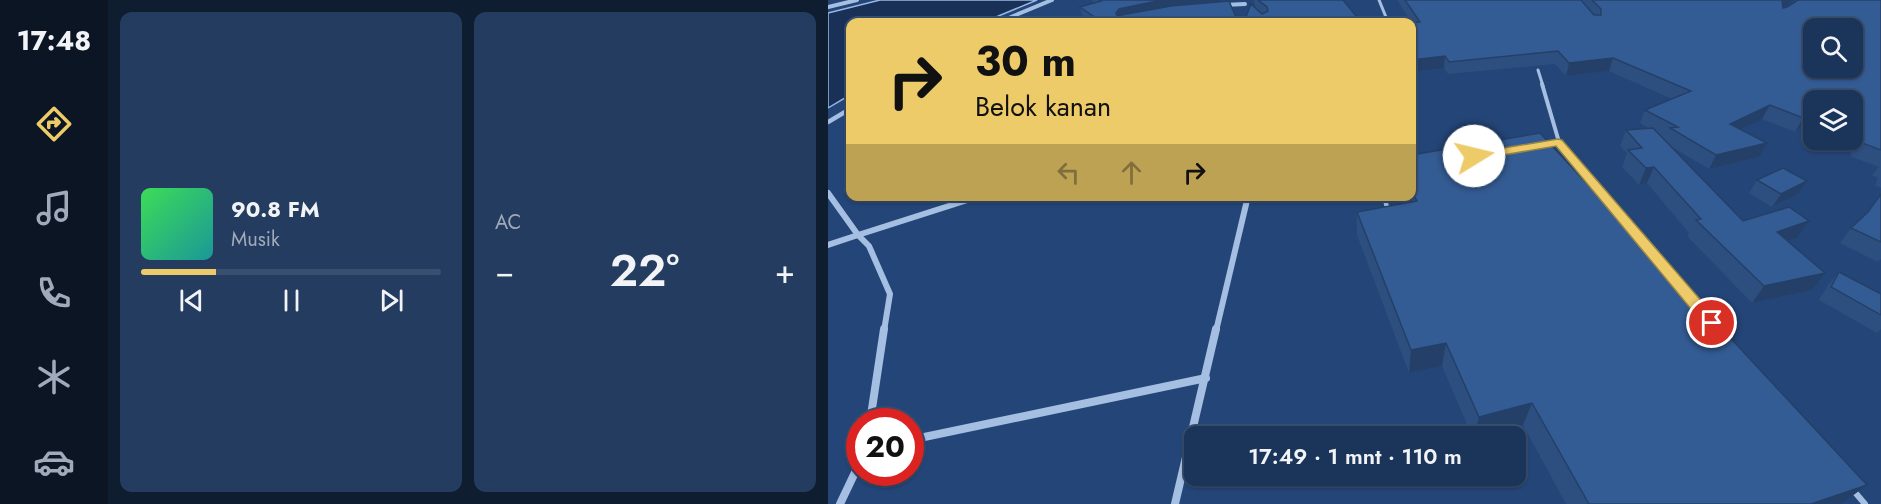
<!DOCTYPE html>
<html lang="id">
<meta charset="utf-8">
<style>
:root{--surface:#1b3459;--page:#243c5f;--text:#f1f3f6;--muted:#a0aaba;--line:#394f6f;--accent:#edcb69}
body{margin:0;font-family:Jost,sans-serif;background:var(--page);color:var(--text);height:100vh;display:flex;flex-direction:column;font-size:22px;white-space:nowrap}
*{box-sizing:border-box;margin:0}
p{font-size:20px;color:var(--muted)}
.icon{flex:none;width:33px;height:33px;fill:none;stroke:currentColor;stroke-width:2;stroke-linecap:round;stroke-linejoin:round}
.map{position:relative;flex:1;overflow:hidden}
.sheet{display:flex;flex-direction:column;gap:12px;padding:12px;background:#0f1d31;width:720px}
.sheet>*{flex:none}
.top-card{position:absolute;left:18px;top:18px;width:570px;height:183px;border-radius:12px;box-shadow:0 2px 4px #0004,0 0 0 2px var(--line);background:#edcb69;color:#111;overflow:hidden}
.tools{position:absolute;left:975px;top:18px;display:grid;gap:12px}
.tools a{display:grid;place-items:center;width:60px;height:60px;border-radius:12px;background:var(--surface);box-shadow:0 2px 4px #0004,0 0 0 2px var(--line);font-size:30px}
.speed{position:absolute;left:18px;top:408px;display:flex;gap:12px;font-size:30px;font-weight:700;text-align:center}
.speed>*{display:grid;place-content:center;width:78px;height:78px;border-radius:50%;background:var(--surface);box-shadow:0 2px 4px #0004,0 0 0 2px var(--line);line-height:1}
.speed .limit{border:9px solid #d22;background:#fff;color:#111}
.pin{position:absolute;display:grid;place-items:center;width:51px;height:51px;color:#fff;margin:-26px;border:3px solid #fff;border-radius:50%;box-shadow:0 2px 6px #0007}
.me{position:absolute;width:66px;margin:-33px;rotate:81deg;stroke-linejoin:round;filter:drop-shadow(0 0 4px #0008)}
.turn{display:flex;align-items:center;gap:21px;height:126px;padding:0 30px;font-size:27px}
.turn .icon{width:78px;height:78px;stroke-width:2.5}
.turn b{display:block;font-size:42px;line-height:51px}
.lanes{display:flex;align-items:center;height:57px;padding:0 30px;background:#0003;justify-content:center;gap:30px;direction:ltr}
.lanes .off{opacity:.35}
.big{font-size:45px;font-weight:600;line-height:1.1}
.sheet .tile{flex:1;display:flex;flex-direction:column;justify-content:center;gap:9px;min-width:0;padding:0 21px;border-radius:12px;background:var(--page)}
.song{display:flex;align-items:center;gap:18px}
.cover{width:72px;height:72px;border-radius:9px;background:linear-gradient(135deg,hsl(130 70% 55%),hsl(180 70% 35%))}
.played{height:6px;border-radius:3px;background:linear-gradient(90deg,var(--accent) 25%,var(--line) 25%)}
.keys{display:flex;justify-content:space-around;direction:ltr}
.heat{display:flex;justify-content:space-between;align-items:center;font-size:33px;direction:ltr}
.sheet .tiles{flex:1;display:grid;gap:12px;grid-template-columns:repeat(2,1fr)}
.trip{position:absolute;left:356px;top:426px;width:342px;height:60px;border-radius:12px;background:var(--surface);box-shadow:0 2px 4px #0004,0 0 0 2px var(--line);font-weight:600;line-height:60px;text-align:center}
main{display:flex;flex:1;min-height:0}
.tab-bar{display:flex;flex-direction:column;width:108px;justify-content:space-around;align-items:center;background:#0b1524;color:var(--muted)}
.tab-bar .icon{width:42px;height:42px}
.tab-bar .active{color:var(--accent)}
.tab-bar b{font-size:27px;color:var(--text)}
.map>svg:first-child{display:block}
.water{fill:#193157;stroke:#99b9e4;stroke-width:1.5}
.lines{fill:none;stroke-linecap:round;stroke-linejoin:round}
.lane-far3{stroke:#a5bfe3;stroke-width:3}
.lane-far2{stroke:#a5bfe3;stroke-width:4}
.lane-far1{stroke:#a5bfe3;stroke-width:4.5}
.lane{stroke:#a5bfe3;stroke-width:6}
.street-far3{stroke:#a5bfe3;stroke-width:4}
.street-far2{stroke:#a5bfe3;stroke-width:4.5}
.street-far1{stroke:#a5bfe3;stroke-width:6}
.street{stroke:#a5bfe3;stroke-width:8}
.wall{fill:#2d4f7f}
.shaded-wall{fill:#244068}
.building{fill:#345c94;stroke:#244068;stroke-width:1.5;fill-rule:evenodd}
.route{fill:#edcb69;stroke:#9a8444;stroke-width:1.5}
</style>
<main>
<nav class="tab-bar">
<b>17:48</b>
<svg class="icon active" aria-label="directions" viewBox="0 0 24 24"><path d="M12 3l9 9-9 9-9-9zM9 14v-3h6M13 9l2 2-2 2"/></svg>
<svg class="icon" aria-label="music" viewBox="0 0 24 24"><path d="M9 18V5l10-2v13"/><circle cx="6" cy="18" r="3"/><circle cx="16" cy="16" r="3"/></svg>
<svg class="icon" aria-label="phone" viewBox="0 0 24 24"><path d="M5 4h4l2 5-3 2q2 4 5 5l2-3 5 2v4C11 20 4 13 5 4z"/></svg>
<svg class="icon" aria-label="climate" viewBox="0 0 24 24"><path d="M12 3v18M4 7l16 10M4 17L20 7"/></svg>
<svg class="icon" aria-label="car" viewBox="0 0 24 24"><path d="M5 17H2v-5l4-1 3-4h7l3 4 3 1v5h-3M9 17h6M6 11h13"/><circle cx="7" cy="17" r="2"/><circle cx="17" cy="17" r="2"/></svg>
</nav>
<section class="sheet">
<div class="tiles">
<div class="tile">
<div class="song"><i class="cover"></i><div><b>90.8 FM</b><p>Musik</p></div></div>
<div class="played"></div>
<div class="keys"><svg class="icon" aria-label="previous" viewBox="0 0 24 24"><path d="M18 5L8 12l10 7zM5 5v14"/></svg><svg class="icon" aria-label="pause" viewBox="0 0 24 24"><path d="M8 5v14M16 5v14"/></svg><svg class="icon" aria-label="next" viewBox="0 0 24 24"><path d="M6 5l10 7-10 7zM19 5v14"/></svg></div>
</div>
<div class="tile"><p>AC</p>
<div class="heat"><a>−</a><b class="big">22°</b><a>+</a></div>
</div>
</div>
</section>
<div class="map">
<svg width="1053" height="504" viewBox="0 0 1053 504">
<rect width="100%" height="100%" fill="#244577"/>
<!-- water -->
<polygon class="water" points="52,0 209,0 156,22 22,22 22,95 0,108 0,13"/>
<g class="lines">
<!-- lane-far3 -->
<g class="lane-far3">
<polyline points="551,0 560,22"/>
<polyline points="710,70 715,86"/>
</g>
<!-- lane-far2 -->
<polyline class="lane-far2" points="714,84 731,142 775,194"/>
<!-- lane-far1 -->
<g class="lane-far1">
<polyline points="773,192 830,259"/>
<polyline points="556,196 560,211"/>
</g>
<!-- lane -->
<polyline class="lane" points="1025,490 1037,504"/>
<!-- street-far3 -->
<g class="street-far3">
<polyline points="396,5 417,4"/>
<polyline points="0,7 29,0"/>
<polyline points="171,22 224,0"/>
</g>
<!-- street-far2 -->
<polyline class="street-far2" points="0,122 22,109"/>
<!-- street-far1 -->
<g class="street-far1">
<polyline points="0,193 30,235 152,196"/>
<polyline points="0,245 30,235 41,246 62,294 56,331"/>
<polyline points="388,331 420,196"/>
</g>
<!-- street -->
<g class="street">
<polyline points="42,422 56,329"/>
<polyline points="82,440 378,378"/>
<polyline points="12,504 32,462"/>
<polyline points="347,504 388,329"/>
</g>
</g>
<!-- wall -->
<g class="wall">
<polygon points="264,0 392,0 393,2 410,22 264,22 254,15 252,7 265,3"/>
<polygon points="426,0 515,0 416,22 427,7"/>
<polygon points="569,0 966,0 956,8 1053,0 1053,188 1047,185 1050,178 1044,175 1051,167 1024,157 1018,140 1024,140 1024,100 986,100 986,129 975,125 967,132 934,119 912,129 931,157 881,169 842,146 915,221 981,221 969,238 960,241 997,273 984,290 924,303 859,236 861,233 819,183 811,185 794,167 799,153 792,146 798,130 820,128 812,123 817,110 844,99 781,71 738,76 727,64 620,74 616,68 584,72 584,23"/>
<polygon points="584,155 1039,485 1013,504 738,504 695,425 652,436 644,436 614,366 581,373 529,235 529,212 576,203 572,196 584,196"/>
<polygon points="929,180 970,194 944,207 921,193"/>
<polygon points="1053,193 1053,259 1050,262 1012,243 1023,228 1037,215"/>
<polygon points="1011,272 1053,294 1053,329 1049,333 991,300 1000,285"/>
</g>
<!-- shaded-wall -->
<g class="shaded-wall">
<polygon points="334,0 392,0 393,2 290,21 288,13 291,9"/>
<polygon points="956,0 966,0 949,13 954,1"/>
<polygon points="458,19 458,22 432,22"/>
<polygon points="617,56 616,68 584,72 584,60"/>
<polygon points="785,58 781,71 738,76 741,63"/>
<polygon points="942,105 934,119 895,138 902,124"/>
<polygon points="984,112 975,125 967,132 975,118"/>
<polygon points="939,143 931,157 881,169 888,155"/>
<polygon points="826,167 819,183 811,185 818,168"/>
<polygon points="979,181 970,194 944,207 953,194"/>
<polygon points="981,221 969,238 938,248 949,232"/>
<polygon points="997,273 984,290 924,303 936,286"/>
<polygon points="618,343 614,366 581,373 583,350"/>
<polygon points="704,403 695,425 652,436 646,436 651,417"/>
<polygon points="1039,485 1013,504 983,504"/>
</g>
<!-- building -->
<g class="building">
<polygon points="271,0 334,0 291,9 288,13 289,16 343,6 401,1 410,22 274,22 252,7 273,1"/>
<polygon points="430,0 515,0 533,22 458,22 458,19 432,22 416,22 423,4 434,14 440,11 439,7"/>
<path d="M577,0H753L766,15H773V9L764,0H956L954,1L955,8L959,7L970,0H1053V150L1034,143L1026,124H1024V100H986V112H984L975,118L942,105L902,124L939,143L888,155L842,128L850,127L817,110L863,91L785,58L741,63L730,51L621,62L617,56L584,60V23L592,22ZM986,28H1024V68H986Z"/>
<polygon points="825,128 915,221 961,207 981,221 949,232 997,273 936,286 868,220 873,219 826,167 818,168 800,150 814,148 798,130"/>
<polygon points="712,133 1039,485 983,504 761,504 704,403 651,417 618,343 583,350 529,212 589,201 584,192 584,155"/>
<polygon points="955,168 979,181 953,194 929,180"/>
<polygon points="1053,194 1053,242 1023,228 1040,212"/>
<polygon points="1011,272 1053,294 1053,315 1003,287"/>
</g>
<!-- route -->
<polygon class="route" points="730,139 734,140 889,319 891,323 889,327 878,327 728,146 646,160 641,156 646,153"/>
</svg>
<div class="tools">
<a><svg class="icon" aria-label="search" viewBox="0 0 24 24"><circle cx="10" cy="10" r="6"/><path d="M15 15l6 6"/></svg></a>
<a><svg class="icon" aria-label="layers" viewBox="0 0 24 24"><path d="M12 4l9 5-9 5-9-5zM3 14l9 5 9-5"/></svg></a>
</div>
<div class="speed"><div class="limit">20</div></div>
<div class="pin" style="left:884px;top:323px;background:#d93025"><svg class="icon" aria-label="arrive" viewBox="0 0 24 24"><path d="M6 21V4h12l-3 4 3 4H6"/></svg></div>
<svg class="me" style="left:646px;top:156px" viewBox="-20 -20 40 40"><circle r="19" fill="#fff"/><path d="M0-13L10 11 0 6-10 11z" fill="#edcb69"/></svg>
<div class="trip">17:49 · 1 mnt · 110 m</div>
<div class="top-card">
<div class="turn"><svg class="icon" aria-label="right" viewBox="0 0 24 24"><path d="M7 20v-9h11M14 6l5 5-5 5"/></svg><div><b>30 m</b>Belok kanan</div></div>
<div class="lanes"><svg class="icon off" aria-label="left" viewBox="0 0 24 24"><path d="M17 20v-9H6M10 6l-5 5 5 5"/></svg><svg class="icon off" aria-label="ahead" viewBox="0 0 24 24"><path d="M12 20V5M6 11l6-6 6 6"/></svg><svg class="icon" aria-label="right" viewBox="0 0 24 24"><path d="M7 20v-9h11M14 6l5 5-5 5"/></svg></div>
</div>
</div>
</main>
